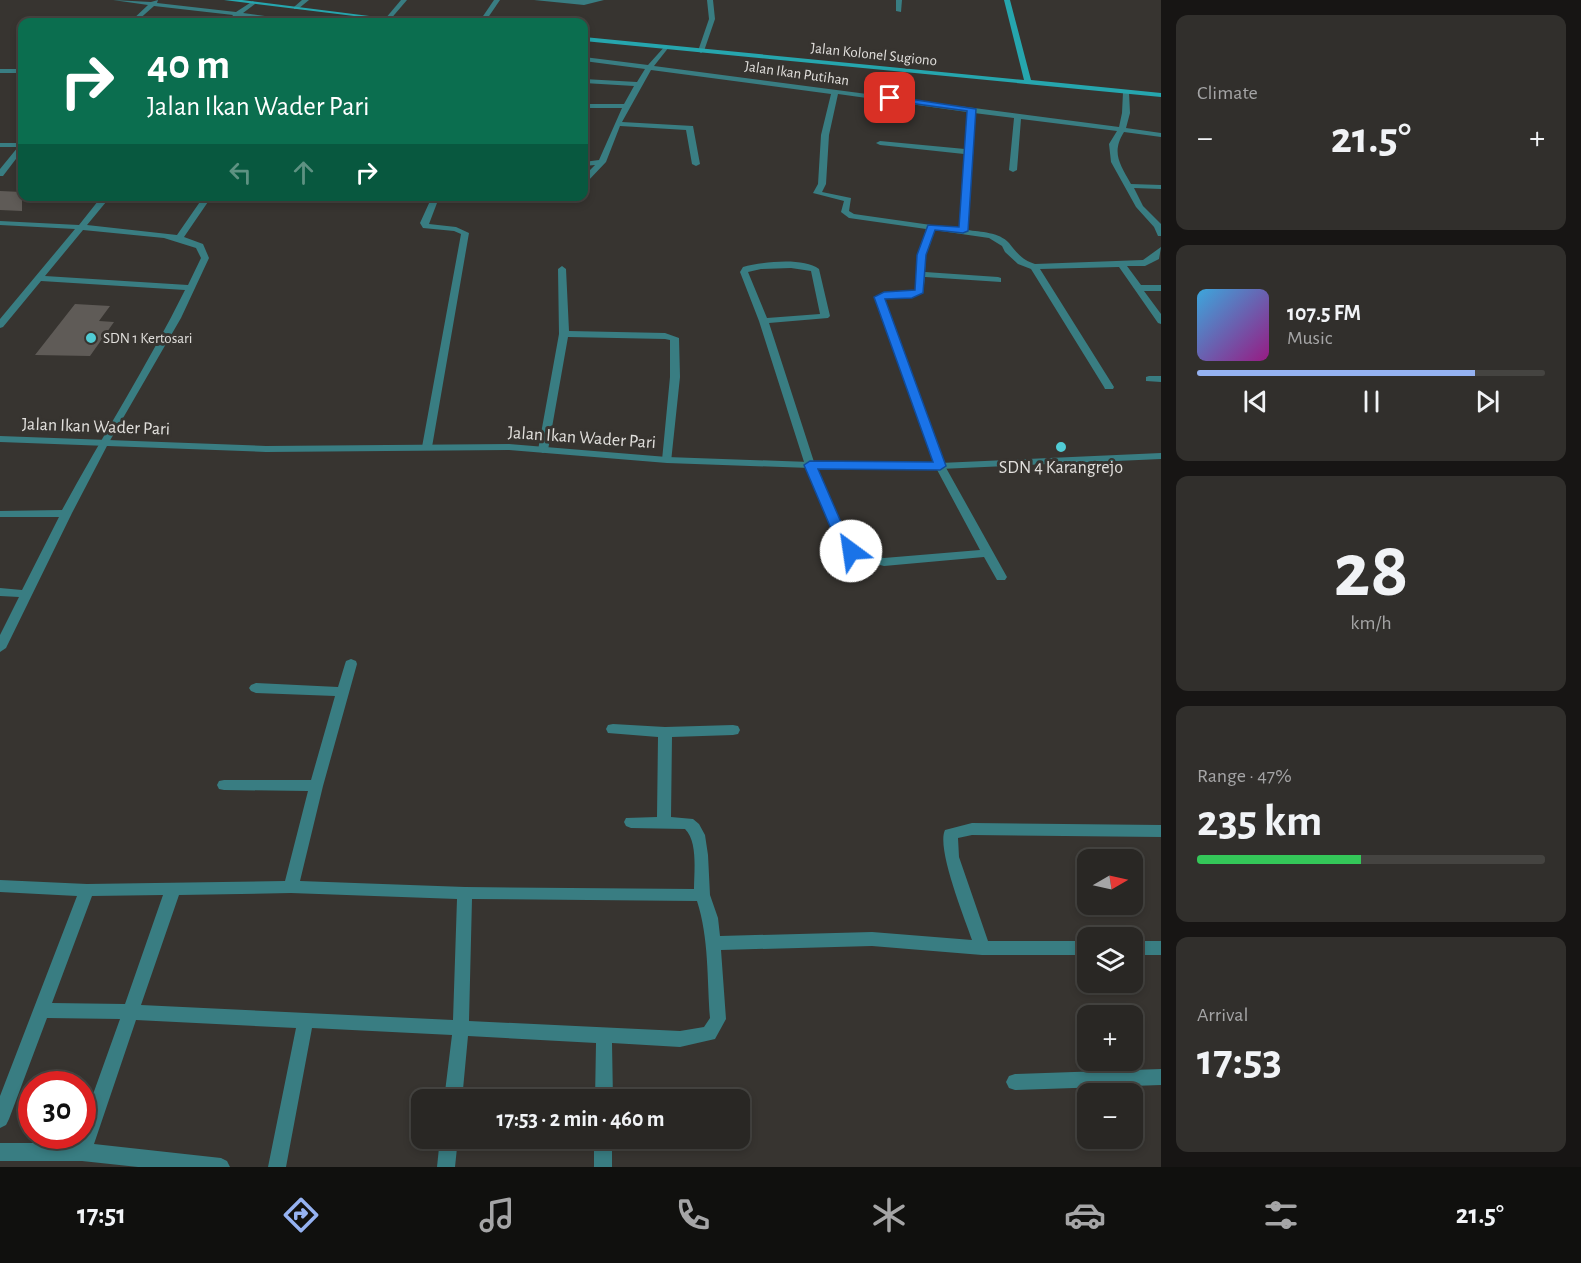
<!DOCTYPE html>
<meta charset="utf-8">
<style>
:root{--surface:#292724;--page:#312f2c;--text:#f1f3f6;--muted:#a5a5a6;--line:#454441;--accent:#95b2f1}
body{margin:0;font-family:"Alegreya Sans",sans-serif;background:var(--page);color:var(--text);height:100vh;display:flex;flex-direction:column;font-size:22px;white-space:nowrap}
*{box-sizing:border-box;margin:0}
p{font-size:20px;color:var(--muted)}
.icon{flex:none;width:33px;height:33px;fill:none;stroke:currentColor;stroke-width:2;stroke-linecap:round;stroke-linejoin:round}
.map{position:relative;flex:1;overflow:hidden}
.sheet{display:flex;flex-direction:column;gap:15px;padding:15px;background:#171514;width:420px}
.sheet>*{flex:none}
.top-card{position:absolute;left:18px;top:18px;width:570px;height:183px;border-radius:12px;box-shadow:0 3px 9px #0003,0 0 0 2px var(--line);background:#0b6e4f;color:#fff;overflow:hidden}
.needle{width:39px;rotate:81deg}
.buttons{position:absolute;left:1077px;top:849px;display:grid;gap:12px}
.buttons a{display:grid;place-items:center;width:66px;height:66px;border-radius:12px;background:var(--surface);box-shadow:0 3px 9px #0003,0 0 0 2px var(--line);font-size:30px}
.speed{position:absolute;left:18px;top:1071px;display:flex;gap:12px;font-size:30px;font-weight:700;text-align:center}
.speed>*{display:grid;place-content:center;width:78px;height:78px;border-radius:50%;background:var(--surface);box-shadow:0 3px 9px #0003,0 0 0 2px var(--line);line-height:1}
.speed .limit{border:9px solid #d22;background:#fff;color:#111}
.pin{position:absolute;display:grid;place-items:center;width:51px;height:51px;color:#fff;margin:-26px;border-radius:12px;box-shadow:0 3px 9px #0006}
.me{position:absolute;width:66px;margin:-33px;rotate:329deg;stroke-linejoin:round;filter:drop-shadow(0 0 4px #0008)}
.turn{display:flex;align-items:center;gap:21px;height:126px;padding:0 30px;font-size:27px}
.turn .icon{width:78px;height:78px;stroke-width:2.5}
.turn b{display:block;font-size:42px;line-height:51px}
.lanes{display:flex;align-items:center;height:57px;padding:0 30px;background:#0003;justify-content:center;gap:30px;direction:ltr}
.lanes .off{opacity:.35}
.big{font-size:45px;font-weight:700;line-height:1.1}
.sheet .widget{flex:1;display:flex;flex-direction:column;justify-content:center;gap:9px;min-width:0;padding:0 21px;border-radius:12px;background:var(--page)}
.sheet .dial{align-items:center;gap:0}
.dial b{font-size:78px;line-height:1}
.song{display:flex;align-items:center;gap:18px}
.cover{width:72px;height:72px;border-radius:9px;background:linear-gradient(135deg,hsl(200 70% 55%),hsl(310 70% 35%))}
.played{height:6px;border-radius:3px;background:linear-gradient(90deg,var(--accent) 80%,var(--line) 80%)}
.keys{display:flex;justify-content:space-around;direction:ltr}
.heat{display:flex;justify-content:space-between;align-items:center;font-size:33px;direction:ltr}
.charge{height:9px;border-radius:4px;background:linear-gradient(90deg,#34c759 47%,var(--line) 0)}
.trip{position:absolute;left:411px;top:1089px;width:339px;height:60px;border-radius:12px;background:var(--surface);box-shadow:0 3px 9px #0003,0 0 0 2px var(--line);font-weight:700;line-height:60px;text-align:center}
.menu{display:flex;height:96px;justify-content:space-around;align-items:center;background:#10100e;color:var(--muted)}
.menu .icon{width:42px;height:42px}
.menu .current{color:var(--accent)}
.menu b{font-size:27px;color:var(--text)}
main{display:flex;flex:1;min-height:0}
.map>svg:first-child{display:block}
.building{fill:#5f5b57}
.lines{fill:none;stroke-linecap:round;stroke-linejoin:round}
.minor{fill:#397d82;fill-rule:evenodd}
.tertiary{fill:#397d82;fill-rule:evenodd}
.secondary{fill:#26a6ae;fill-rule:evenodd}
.route{fill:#1a73e8;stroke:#114b97;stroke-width:1.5}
.poi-dot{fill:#51ccd5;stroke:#373430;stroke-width:2}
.labels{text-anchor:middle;stroke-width:6;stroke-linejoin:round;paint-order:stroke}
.far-street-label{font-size:15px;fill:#e1dfdc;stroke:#373430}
.far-poi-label{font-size:15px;fill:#e1dfdc;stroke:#373430;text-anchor:start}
.street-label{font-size:18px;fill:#e1dfdc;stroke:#373430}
.poi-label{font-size:18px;fill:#e1dfdc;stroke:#373430}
</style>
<main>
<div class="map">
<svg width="1161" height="1167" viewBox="0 0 1161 1167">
<rect width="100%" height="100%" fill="#373430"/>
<!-- building -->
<g class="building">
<polygon points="0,191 22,192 22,211 0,210"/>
<polygon points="75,304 110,306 99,321 114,322 90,356 35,355"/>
</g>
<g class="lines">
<!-- minor -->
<g class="minor">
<polygon points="113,0 151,2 158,0 157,3 236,12 253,1 255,4 243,13 309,22 295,22 239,16 234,22 228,22 233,15 154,6 136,22 130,22 148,5"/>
<polygon points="302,0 309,0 298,9 294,9 294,7"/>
<polygon points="401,0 407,0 389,21 385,21 385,19"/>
<polygon points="494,0 500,0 485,22 479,22"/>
<polygon points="534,0 604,0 584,5"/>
<polygon points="707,0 713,0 715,19 704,51 701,53 698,51 709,19"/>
<polygon points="896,0 902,0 901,12 896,11"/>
<path d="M666,45L669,47L654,66L1119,127L1122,113L1123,92L1126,90L1129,92L1130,113L1126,128L1161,133V137L1124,132C1111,153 1120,164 1131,184L1161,185V189L1134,188L1143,206L1161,224V236H1158L1154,227L1136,207L1111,162L1109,144L1117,131L1021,119L1017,170L1013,172L1009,170L1014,118L974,113L967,230C981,232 999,232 1009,243C1017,253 1022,260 1035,264L1143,260L1161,247L1159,259L1145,266H1127L1141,285H1161V291H1144L1161,314V324L1158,323L1119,267L1040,269L1114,387L1113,389H1105L1104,387L1031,269L1018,264L1005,252L1002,246L989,238L934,230L926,255L925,272L998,277L1001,278V282L925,277L923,293L910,297L884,298L945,466L1007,577L1005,580H997L984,557L884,566L856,559L841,548L805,465L759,321L740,272L743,267C762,262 803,257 819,269L830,316L828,318L769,323L815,465L850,543L864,553L884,558L980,550L935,466L875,297C887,288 902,295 916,290L918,255L926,229L849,218L841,212L844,201L813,193L818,184L821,135L831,94L651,70L622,122L693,126L700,164L696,166L692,164L686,130L620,126L606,162L587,182H584V176L595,165L584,166V162L599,160L622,108H584V104H624L634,86L584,83V79L637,82L645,69L584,61V57L648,65ZM838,94L967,112L965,149L880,141L876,143L880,145L964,154L959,229L854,214L849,211L851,198L822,192L826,184L829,135ZM791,268L811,271L820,314L767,318L748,272L761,269Z"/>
<rect x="0" y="69" width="22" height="4"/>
<polygon points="0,143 22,143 22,151 3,176 0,176 0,169 18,147 0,147"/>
<path d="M102,196H111L87,225L177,235L204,196H212L184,237L203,244L209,258L181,318L108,444L72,513L6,648L0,652V635L19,597L0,596V588L22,590L59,517H0V511L62,510C102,436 148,365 185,290L41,281L3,327L0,328V319L75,229L0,225V221L79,225ZM83,230L164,238L196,248L201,258L188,285L45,276Z"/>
<polygon points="566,196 574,196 574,197 570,199"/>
<polygon points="430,201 437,203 429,224 456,227 469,233 432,447 427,450 422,447 461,234 454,231 423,228 420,223"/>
<polygon points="562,266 566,269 569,331 665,333 679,338 680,377 671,462 663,462 662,460 670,377 670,340 665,339 568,337 548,450 543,453 538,450 559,334 558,269"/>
<polygon points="1149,376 1161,376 1161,382 1146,381 1146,377"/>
<path d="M351,659L356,661L357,664L323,786L300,881L465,887L694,889C694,871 698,842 685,829L631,828L626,826L624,822L626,818L657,817L658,737L608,733L606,729L608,725L613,724L665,727L733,725L738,726L740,730L738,734L733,735L672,737L671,817L693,819L699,824L705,835L708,855L710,895L718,918L720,936L872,932L972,940C965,919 936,848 945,830L972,823L1161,825V837L972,835L958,838L959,857L988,941H1088V955H982L872,946L721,950L726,1019L715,1039L680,1047L612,1043L613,1100H595L596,1043L468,1036L462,1100H444L452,1035L312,1028L286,1167H268L296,1028L136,1020L94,1144L221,1158L227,1161L230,1167H138L82,1161H0V1143H76L79,1136H82V1125L120,1019L47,1018L9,1119L6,1125L0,1128V1096L77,896L0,892V880L87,884L285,881L308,791L224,790L219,789L217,785L219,781L224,780H311L335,696L256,693L251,691L249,688L251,685L256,683L338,687L345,664L346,661ZM291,893L457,899L453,1020L141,1005L179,895ZM163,895L125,1004L52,1003L92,896ZM472,899L697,901C709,938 707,979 710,1018L704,1027L680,1031L469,1021Z"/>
<rect x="1132" y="941" width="29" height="14"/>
<polygon points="1161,1069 1161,1085 1015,1090 1009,1088 1006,1082 1009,1076 1015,1074"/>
<polygon points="440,1138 458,1138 455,1167 437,1167"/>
<rect x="594" y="1138" width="18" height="29"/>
</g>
<!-- tertiary -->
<polygon class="tertiary" points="0,436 266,446 509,444 667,457 810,462 940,463 1161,453 1161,459 940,469 810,468 667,463 509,450 266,452 0,442"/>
<!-- secondary -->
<g class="secondary">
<polygon points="224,0 242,0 417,22 403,22"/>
<polygon points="1004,0 1010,0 1031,80 1161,93 1161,97 584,41 584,37 1024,80"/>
</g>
</g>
<!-- route -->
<polygon class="route" points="890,96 976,109 968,231 963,233 935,230 926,255 923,293 912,298 885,299 946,466 940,470 818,469 850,543 858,551 851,555 847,554 838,545 804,465 810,461 933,462 874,297 884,292 915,290 917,255 928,225 959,227 967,111 887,100 887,97"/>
<!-- markers -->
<g class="poi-dot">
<circle cx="91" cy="338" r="6"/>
<circle cx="1061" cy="447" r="6"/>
</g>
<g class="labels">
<!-- far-street labels -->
<g class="far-street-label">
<text transform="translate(874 54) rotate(6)" y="5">Jalan Kolonel Sugiono</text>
<text transform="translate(797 73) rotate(8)" y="5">Jalan Ikan Putihan</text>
</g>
<!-- far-poi labels -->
<g class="far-poi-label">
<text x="103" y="343">SDN 1 Kertosari</text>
</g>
<!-- street labels -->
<g class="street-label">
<text transform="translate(96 426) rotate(2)" y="6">Jalan Ikan Wader Pari</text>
<text transform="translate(582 437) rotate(4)" y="6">Jalan Ikan Wader Pari</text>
</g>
<!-- poi labels -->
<g class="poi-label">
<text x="1061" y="473">SDN 4 Karangrejo</text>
</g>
</g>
</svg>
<div class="buttons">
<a><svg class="needle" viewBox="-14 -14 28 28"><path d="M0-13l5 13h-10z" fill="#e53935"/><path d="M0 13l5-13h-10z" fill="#a5a5a6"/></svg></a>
<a><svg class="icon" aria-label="layers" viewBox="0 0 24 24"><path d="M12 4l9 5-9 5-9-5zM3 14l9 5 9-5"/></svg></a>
<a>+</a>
<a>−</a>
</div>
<div class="speed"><div class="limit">30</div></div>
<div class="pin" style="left:890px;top:98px;background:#d93025"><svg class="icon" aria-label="arrive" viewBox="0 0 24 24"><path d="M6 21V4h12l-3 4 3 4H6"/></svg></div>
<svg class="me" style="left:851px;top:551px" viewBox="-20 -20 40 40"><circle r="19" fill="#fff"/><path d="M0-13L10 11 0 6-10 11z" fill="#1a73e8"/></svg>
<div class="trip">17:53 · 2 min · 460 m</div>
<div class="top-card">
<div class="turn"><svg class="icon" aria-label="right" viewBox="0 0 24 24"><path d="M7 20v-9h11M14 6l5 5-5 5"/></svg><div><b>40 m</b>Jalan Ikan Wader Pari</div></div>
<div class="lanes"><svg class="icon off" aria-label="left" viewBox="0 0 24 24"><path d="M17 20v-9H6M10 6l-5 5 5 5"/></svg><svg class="icon off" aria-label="ahead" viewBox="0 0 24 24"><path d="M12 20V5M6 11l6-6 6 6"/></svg><svg class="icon" aria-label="right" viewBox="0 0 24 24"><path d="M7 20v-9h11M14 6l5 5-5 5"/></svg></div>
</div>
</div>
<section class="sheet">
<div class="widget"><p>Climate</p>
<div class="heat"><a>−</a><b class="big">21.5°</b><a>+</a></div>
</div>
<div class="widget">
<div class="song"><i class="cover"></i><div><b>107.5 FM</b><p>Music</p></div></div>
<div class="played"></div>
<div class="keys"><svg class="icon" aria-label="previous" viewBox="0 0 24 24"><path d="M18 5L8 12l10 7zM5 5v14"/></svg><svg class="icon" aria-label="pause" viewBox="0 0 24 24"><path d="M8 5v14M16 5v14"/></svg><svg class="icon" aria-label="next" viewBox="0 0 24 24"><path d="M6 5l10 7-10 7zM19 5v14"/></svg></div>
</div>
<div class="widget dial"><b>28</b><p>km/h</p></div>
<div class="widget"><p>Range · 47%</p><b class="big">235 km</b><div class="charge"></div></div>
<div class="widget"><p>Arrival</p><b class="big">17:53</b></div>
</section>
</main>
<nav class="menu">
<b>17:51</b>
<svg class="icon current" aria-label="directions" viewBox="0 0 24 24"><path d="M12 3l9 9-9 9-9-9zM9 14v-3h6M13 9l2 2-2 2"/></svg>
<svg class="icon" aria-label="music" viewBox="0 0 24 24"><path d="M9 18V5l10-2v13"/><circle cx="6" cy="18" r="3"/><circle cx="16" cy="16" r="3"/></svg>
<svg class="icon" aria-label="phone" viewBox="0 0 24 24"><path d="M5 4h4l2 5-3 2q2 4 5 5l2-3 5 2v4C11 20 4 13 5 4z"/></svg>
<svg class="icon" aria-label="climate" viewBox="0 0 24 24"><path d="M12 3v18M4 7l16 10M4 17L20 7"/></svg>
<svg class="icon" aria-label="car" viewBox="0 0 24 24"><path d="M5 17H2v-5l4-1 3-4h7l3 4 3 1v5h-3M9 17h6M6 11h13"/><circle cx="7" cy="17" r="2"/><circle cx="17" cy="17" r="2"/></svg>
<svg class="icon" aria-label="filters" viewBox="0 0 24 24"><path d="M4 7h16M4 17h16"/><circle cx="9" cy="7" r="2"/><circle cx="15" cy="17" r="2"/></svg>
<b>21.5°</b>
</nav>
